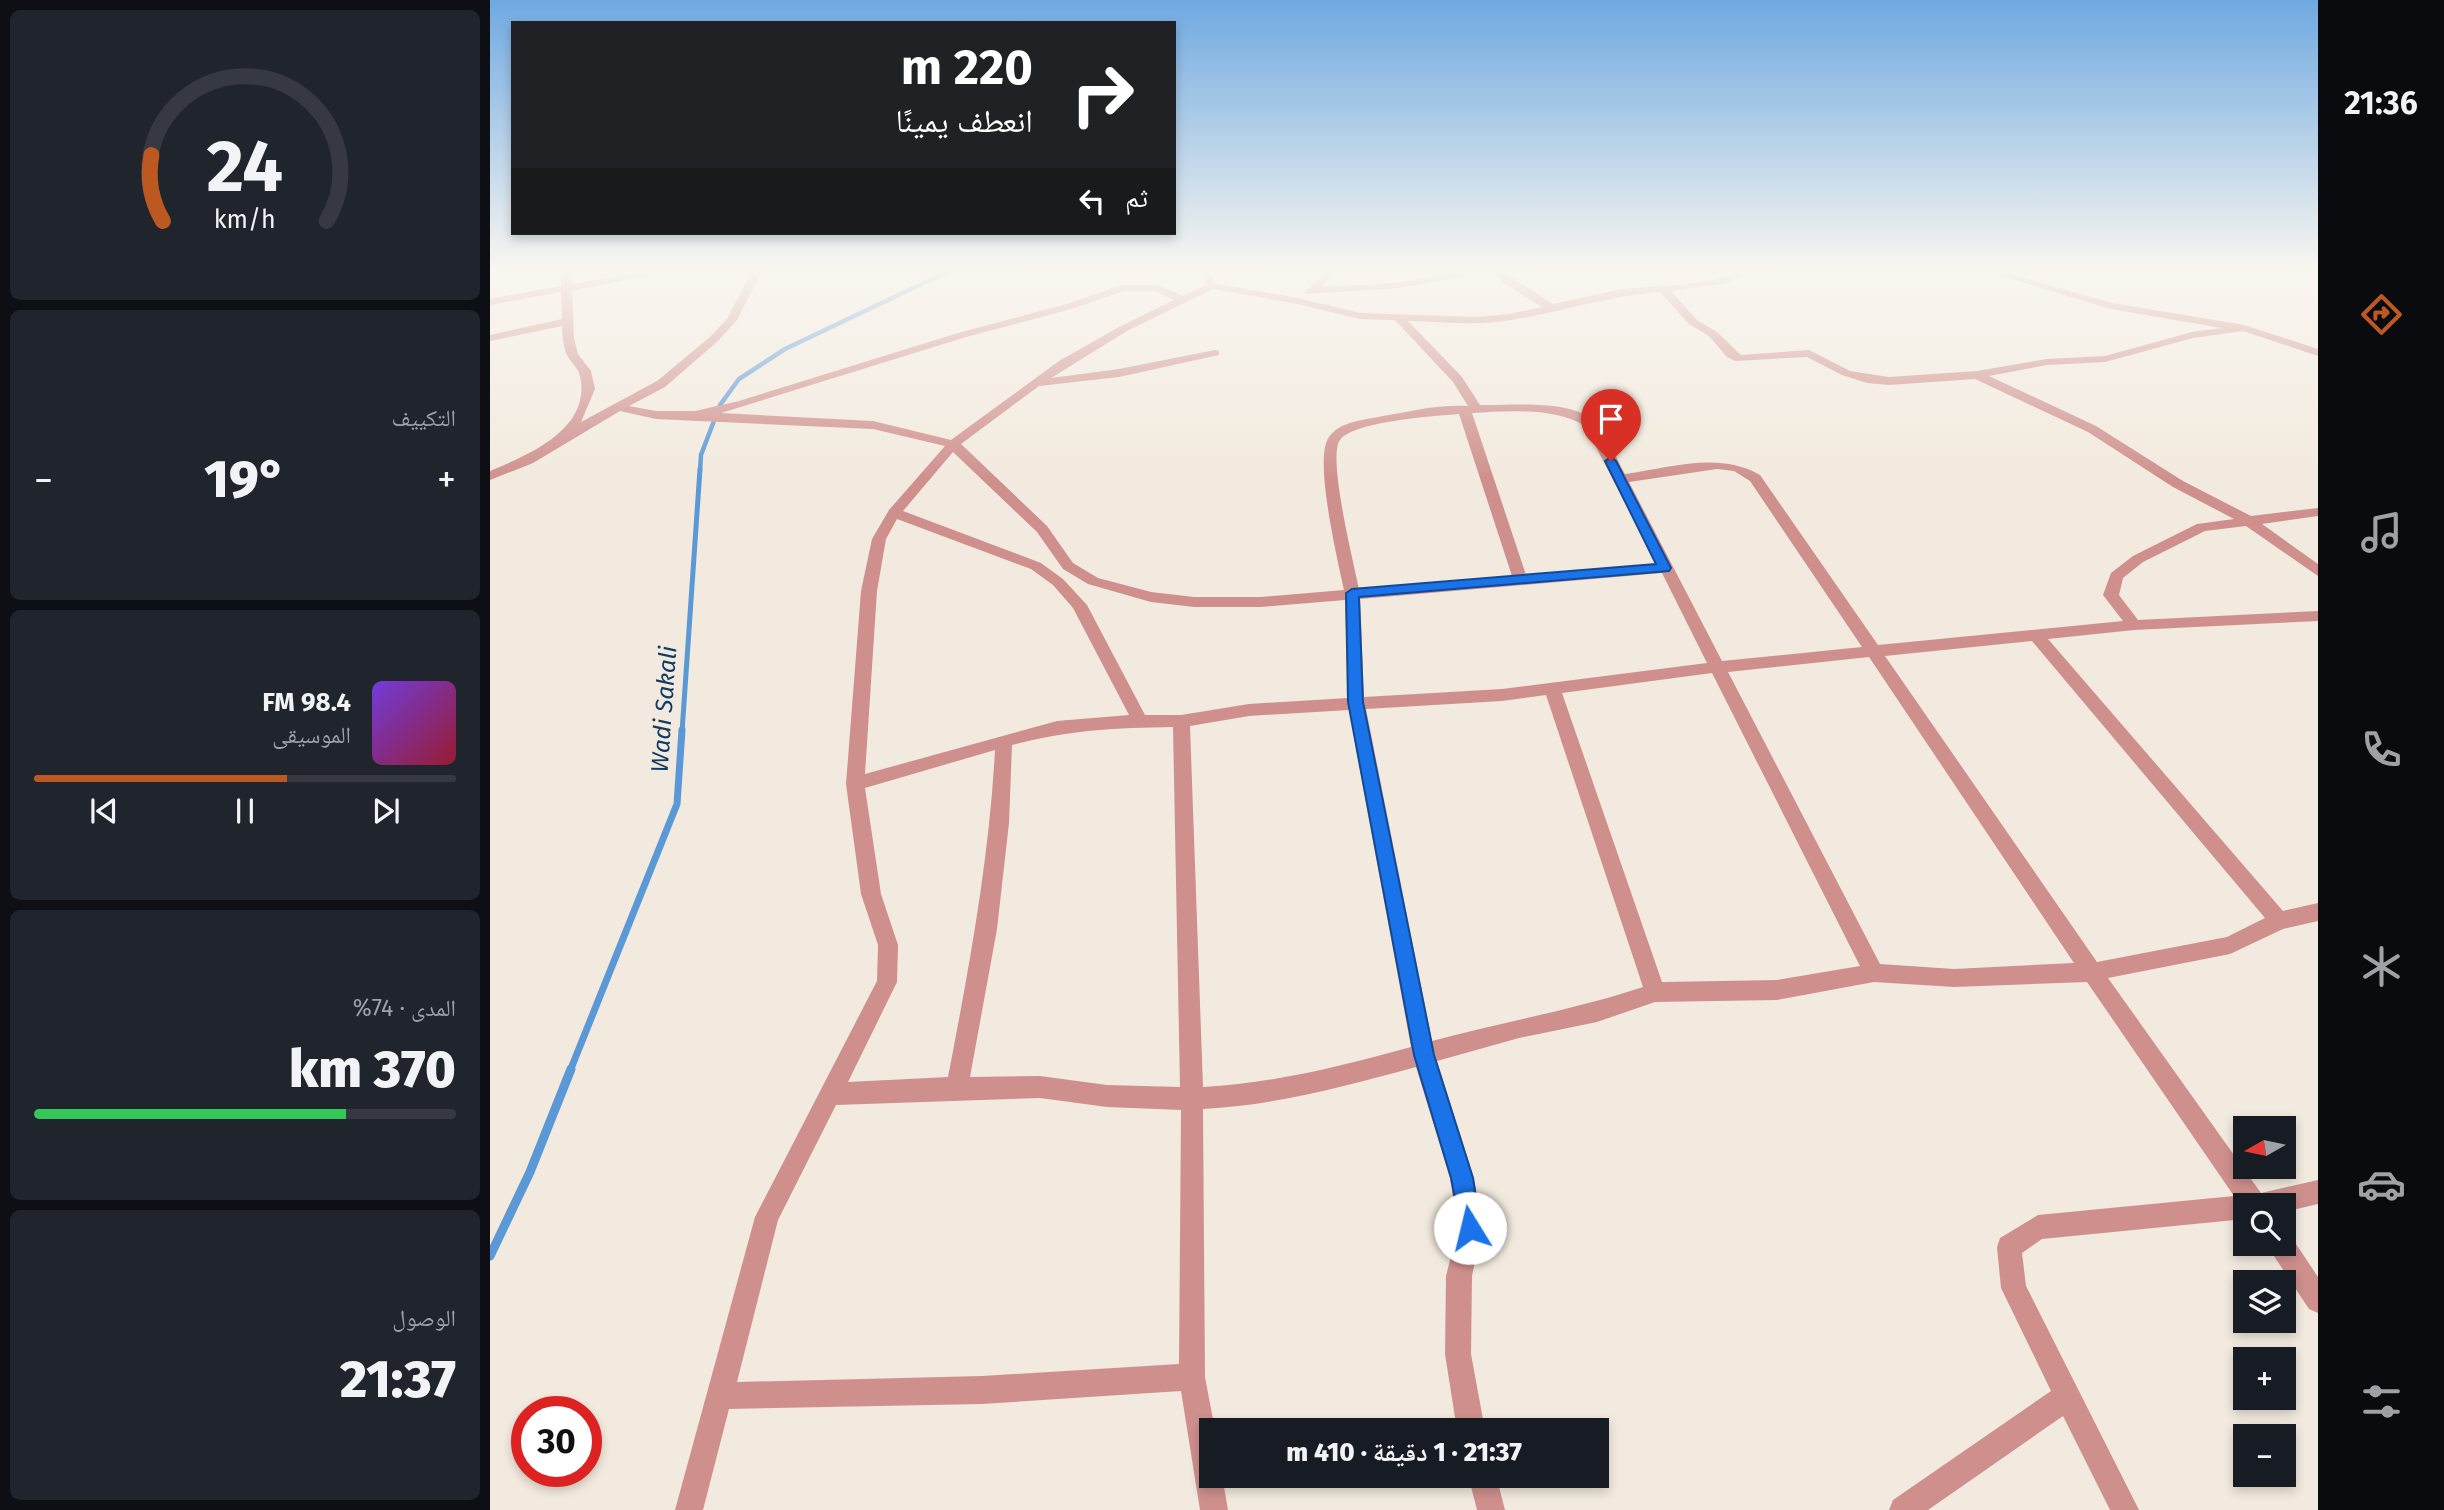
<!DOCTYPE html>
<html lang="ar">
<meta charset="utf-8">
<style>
:root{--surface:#171b24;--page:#20242c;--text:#f1f3f6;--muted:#9ea1a6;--line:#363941;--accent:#bc5921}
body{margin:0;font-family:"Fira Sans","Noto Naskh Arabic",sans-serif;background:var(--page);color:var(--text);direction:rtl;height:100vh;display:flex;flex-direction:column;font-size:26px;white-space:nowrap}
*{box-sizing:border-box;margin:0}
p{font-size:23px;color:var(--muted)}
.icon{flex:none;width:38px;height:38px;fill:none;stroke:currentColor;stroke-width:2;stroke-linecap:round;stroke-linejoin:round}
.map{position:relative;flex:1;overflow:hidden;direction:ltr}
.panel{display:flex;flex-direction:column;gap:10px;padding:10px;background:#0d0f14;width:490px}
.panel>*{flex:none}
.hud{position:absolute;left:21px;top:21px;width:665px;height:214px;border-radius:0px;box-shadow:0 4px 10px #0003;direction:rtl;background:#202124;color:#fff;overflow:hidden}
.needle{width:46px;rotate:261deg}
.controls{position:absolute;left:1743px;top:1116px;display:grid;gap:14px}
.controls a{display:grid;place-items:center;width:63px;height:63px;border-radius:0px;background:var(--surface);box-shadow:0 4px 10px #0003;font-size:35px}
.speed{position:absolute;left:21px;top:1396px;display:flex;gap:14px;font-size:35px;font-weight:700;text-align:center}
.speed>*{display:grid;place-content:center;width:91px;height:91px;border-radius:50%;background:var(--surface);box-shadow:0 4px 10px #0003;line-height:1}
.speed .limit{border:10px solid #d22;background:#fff;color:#111}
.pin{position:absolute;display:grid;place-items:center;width:60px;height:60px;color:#fff;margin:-72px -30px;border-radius:50% 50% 50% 0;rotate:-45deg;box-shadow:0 0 7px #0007}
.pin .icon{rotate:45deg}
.me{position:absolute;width:77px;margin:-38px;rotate:351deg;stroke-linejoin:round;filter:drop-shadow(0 0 5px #0008)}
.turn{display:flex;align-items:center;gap:24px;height:147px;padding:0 28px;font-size:32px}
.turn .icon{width:91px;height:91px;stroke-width:2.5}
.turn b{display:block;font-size:49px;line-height:60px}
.then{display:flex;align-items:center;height:66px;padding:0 28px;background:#0003;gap:14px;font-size:26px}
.big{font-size:52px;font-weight:800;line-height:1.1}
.panel .tile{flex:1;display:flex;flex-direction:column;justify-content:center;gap:10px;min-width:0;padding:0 24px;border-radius:10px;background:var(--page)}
.panel .dial{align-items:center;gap:0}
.dial svg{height:182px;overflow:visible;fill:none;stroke:var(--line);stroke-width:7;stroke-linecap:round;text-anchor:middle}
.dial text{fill:var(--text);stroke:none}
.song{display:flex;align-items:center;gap:21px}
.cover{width:84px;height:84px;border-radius:10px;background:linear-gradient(135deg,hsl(260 70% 55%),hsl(350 70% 35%))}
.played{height:7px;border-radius:4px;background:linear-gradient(90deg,var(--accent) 60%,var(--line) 60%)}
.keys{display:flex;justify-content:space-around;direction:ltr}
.heat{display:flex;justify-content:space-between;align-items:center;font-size:38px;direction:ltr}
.charge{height:10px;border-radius:5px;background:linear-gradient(90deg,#34c759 74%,var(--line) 0)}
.trip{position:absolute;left:709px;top:1418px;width:410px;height:70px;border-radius:0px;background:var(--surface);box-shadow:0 4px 10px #0003;font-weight:800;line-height:70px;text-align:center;direction:rtl}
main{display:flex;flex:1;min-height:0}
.dock{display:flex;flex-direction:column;width:126px;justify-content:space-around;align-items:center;background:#090b0e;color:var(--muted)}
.dock .icon{width:49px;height:49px}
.dock .current{color:var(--accent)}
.dock b{font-size:32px;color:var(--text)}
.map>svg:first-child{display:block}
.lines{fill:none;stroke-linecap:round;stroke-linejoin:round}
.stream-far3{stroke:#5b98d6;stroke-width:4.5}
.stream-far2{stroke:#5b98d6;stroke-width:5}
.stream-far1{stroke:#5b98d6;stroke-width:7}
.stream{stroke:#5b98d6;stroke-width:9}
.minor{fill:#cf908d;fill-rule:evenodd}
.route{fill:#1a73e8;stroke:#114b97;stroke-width:2}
.labels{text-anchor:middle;stroke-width:6;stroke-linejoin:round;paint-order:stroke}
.water-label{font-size:24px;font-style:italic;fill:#0f3c64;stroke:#f2eade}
</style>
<main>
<nav class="dock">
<b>21:36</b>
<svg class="icon current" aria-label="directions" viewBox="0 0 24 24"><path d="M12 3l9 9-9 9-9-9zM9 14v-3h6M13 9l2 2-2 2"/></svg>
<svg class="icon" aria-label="music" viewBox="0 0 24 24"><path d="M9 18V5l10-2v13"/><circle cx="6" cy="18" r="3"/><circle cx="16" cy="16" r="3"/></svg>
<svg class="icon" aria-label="phone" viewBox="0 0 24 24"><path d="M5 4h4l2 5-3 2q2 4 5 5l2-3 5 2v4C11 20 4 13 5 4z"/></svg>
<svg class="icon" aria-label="climate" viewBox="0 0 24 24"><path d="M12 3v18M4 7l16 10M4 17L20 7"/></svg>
<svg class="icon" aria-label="car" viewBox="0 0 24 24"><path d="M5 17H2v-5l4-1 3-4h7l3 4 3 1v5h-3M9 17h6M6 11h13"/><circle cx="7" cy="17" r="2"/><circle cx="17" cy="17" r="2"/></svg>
<svg class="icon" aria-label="filters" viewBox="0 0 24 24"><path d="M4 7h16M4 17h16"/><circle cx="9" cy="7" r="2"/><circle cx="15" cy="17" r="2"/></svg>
</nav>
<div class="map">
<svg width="1828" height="1510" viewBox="0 0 1828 1510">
<rect width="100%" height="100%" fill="#f2eade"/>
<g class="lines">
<!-- stream-far3 -->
<polyline class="stream-far3" points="210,471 211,455 230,405 249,379 295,349 463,269"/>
<!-- stream-far2 -->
<polyline class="stream-far2" points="192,732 210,469"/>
<!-- stream-far1 -->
<polyline class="stream-far1" points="80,1071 187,804 192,730"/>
<!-- stream -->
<polyline class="stream" points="0,1256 40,1172 81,1069"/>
<!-- minor -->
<g class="minor">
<path d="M71,269H81L82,284L169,269H190L82,291L84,338L88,354L101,371L105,389L91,422L167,381L220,337L237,319L263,269H273L247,320L228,341L175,387L139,406L166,411H205L249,401L468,333L577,304L632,285H667L693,296L716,285L710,269H720L726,284L808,298L870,313L987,317L1020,314L1052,307L1014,283L999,269H1010L1063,304L1132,289L1199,284L1228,279L1256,269H1270L1234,284L1181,291L1207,320L1227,332L1251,355L1319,350L1360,371L1399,377L1487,371L1557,359L1615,356L1702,332L1732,328L1621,309L1488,269H1503L1622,303L1754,325L1828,349V356L1753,331L1703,338L1615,362L1557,365L1499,376L1606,426L1693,481L1761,516L1828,508V516L1772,524L1828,564V576L1756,526L1715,531L1653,562L1633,578L1629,595L1648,620L1828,611V621L1644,630L1558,639L1793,911L1828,903V921L1793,929L1740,954L1618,978L1771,1193L1828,1180V1204L1794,1212V1206H1755V1219L1552,1239L1532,1253L1536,1286L1649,1510H1620L1573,1416L1438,1510H1399L1403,1500L1561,1391L1511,1288L1507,1247L1510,1238L1548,1215L1744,1196L1597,982L1464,987L1384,982L1287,1000L1165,1002L1107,1022L1029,1038L947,1061L984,1178L992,1228L982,1276L981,1354L995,1430H967L955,1354L956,1276L968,1228L960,1178L926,1067C856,1086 787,1105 713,1109L715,1377L725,1430H721V1475H732L738,1510H710L691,1391L492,1404L239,1409L213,1510H185L265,1217L387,981L388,945L371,894L356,784L371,591L382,539L399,510L455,446L383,429L166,419L130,411L43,463L0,480V471C38,455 102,429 90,376C88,367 80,362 76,353C73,345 72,335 72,326L0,341V335L72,319L71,292L0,305V299L71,286ZM723,289L808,304L870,319L905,320L963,382L978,406C951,404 920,411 893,416C875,420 850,421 839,437C823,458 848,561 854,590L771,597H704L661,592L608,578L583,563L557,526L471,444L549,386L629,377L729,355V351L725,350L629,369L561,378L637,331ZM633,291H665L684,300L629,327L569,361L461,440L383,421L231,413L476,337L585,308ZM1170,292L1199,324L1219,336L1237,357L1245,361L1317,357L1352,375L1377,383L1399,385L1485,379L1598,432L1683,487L1744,519L1707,524L1643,556L1621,573L1613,595L1633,621L1388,645L1270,475C1229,451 1180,468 1135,474C1126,458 1118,437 1105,423C1084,398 1020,406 990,405L972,377L918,321C952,322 987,326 1021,320C1071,312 1119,296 1170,292ZM982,413C1018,411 1064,407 1095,426L1167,564L1036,575ZM969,414L1022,576L869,589C864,564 837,457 850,440C864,421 945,416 969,414ZM463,452L547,532L573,569L598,584L661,602L704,607H771L855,600L858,698L759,704L691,715H655L597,605L573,579L551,563L413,511ZM1227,469L1244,471L1260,481L1372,647L1232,661L1139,482ZM407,519L541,569L563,585L583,608L639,715L567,721L375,774L387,591L396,539ZM1172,573L1217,663L1012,689L874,697L870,599ZM1542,641L1775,918L1737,937L1607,962L1395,656ZM1379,657L1584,963L1464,969L1390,964L1238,672ZM1222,673L1370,966L1287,980L1172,982L1072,693ZM1056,695L1153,987C1084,1010 1012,1022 942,1041L876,709L1012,701ZM859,710L921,1047C852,1066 785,1083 713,1087L700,726L759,716ZM683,727L690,1087L617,1085L550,1076L480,1077L507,929L519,823L522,745C579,730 624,728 683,727ZM505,750C499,861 479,968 458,1077L358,1082L407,982L408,945L391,894L375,788ZM550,1098L617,1107L691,1110L689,1364L492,1376L247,1382L288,1220L346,1105Z"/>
<path d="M835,269H845L833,286C866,286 899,284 931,279C953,275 974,268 996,269L971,277L909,288L816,294V290L832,277Z"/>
<polygon points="1794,1233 1800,1235 1828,1277 1828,1313 1819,1309 1782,1253 1779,1244 1794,1244"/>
<polygon points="978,1475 1006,1475 1015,1510 987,1510"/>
</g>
</g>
<!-- sky -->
<linearGradient id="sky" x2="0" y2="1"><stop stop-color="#6fa9e1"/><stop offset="0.56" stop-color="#f9f6f0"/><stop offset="1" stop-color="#f9f6f0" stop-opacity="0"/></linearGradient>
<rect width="1828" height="480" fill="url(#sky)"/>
<!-- route -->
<polygon class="route" points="1121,457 1126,461 1181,568 1179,571 869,597 873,702 944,1055 983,1178 991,1228 988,1236 980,1240 972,1236 961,1178 924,1055 858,702 856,593 862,589 1166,564 1115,461"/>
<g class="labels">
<!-- water labels -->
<g class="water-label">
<text transform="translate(174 709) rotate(-86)" y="8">Wadi Sakali</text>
</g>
</g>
</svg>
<div class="controls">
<a><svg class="needle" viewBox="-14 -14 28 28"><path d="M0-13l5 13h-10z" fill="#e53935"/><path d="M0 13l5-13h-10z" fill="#9ea1a6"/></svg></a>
<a><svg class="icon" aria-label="search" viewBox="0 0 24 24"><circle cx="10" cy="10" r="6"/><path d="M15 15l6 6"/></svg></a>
<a><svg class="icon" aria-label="layers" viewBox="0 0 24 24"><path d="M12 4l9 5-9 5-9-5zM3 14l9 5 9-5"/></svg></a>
<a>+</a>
<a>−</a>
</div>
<div class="speed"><div class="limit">30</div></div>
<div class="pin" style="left:1121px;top:461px;background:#d93025"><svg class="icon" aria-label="arrive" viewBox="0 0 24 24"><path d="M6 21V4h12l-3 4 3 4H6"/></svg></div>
<svg class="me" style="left:980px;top:1228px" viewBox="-20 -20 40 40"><circle r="19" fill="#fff"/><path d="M0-13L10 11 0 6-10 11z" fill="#1a73e8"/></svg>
<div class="trip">21:37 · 1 دقيقة · 410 m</div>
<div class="hud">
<div class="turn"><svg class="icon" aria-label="right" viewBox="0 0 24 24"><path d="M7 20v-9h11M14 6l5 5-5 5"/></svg><div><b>220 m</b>انعطف يمينًا</div></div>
<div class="then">ثم<svg class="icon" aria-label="left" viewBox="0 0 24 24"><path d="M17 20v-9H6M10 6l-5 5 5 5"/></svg></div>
</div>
</div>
<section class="panel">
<div class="tile dial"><svg viewBox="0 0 100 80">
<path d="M14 69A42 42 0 1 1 86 69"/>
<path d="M14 69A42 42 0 0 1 9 40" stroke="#bc5921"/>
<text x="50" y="56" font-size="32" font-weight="700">24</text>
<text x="50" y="72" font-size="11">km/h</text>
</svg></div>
<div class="tile"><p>التكييف</p>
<div class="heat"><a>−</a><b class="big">19°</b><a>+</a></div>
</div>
<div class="tile">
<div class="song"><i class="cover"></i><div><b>98.4 FM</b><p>الموسيقى</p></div></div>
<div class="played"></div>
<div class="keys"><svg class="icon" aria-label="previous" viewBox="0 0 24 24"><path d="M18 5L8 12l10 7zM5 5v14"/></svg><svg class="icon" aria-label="pause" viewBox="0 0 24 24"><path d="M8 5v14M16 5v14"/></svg><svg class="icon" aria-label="next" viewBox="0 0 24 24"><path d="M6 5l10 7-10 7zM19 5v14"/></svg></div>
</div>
<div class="tile"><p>المدى · 74%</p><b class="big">370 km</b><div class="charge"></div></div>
<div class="tile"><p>الوصول</p><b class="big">21:37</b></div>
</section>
</main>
